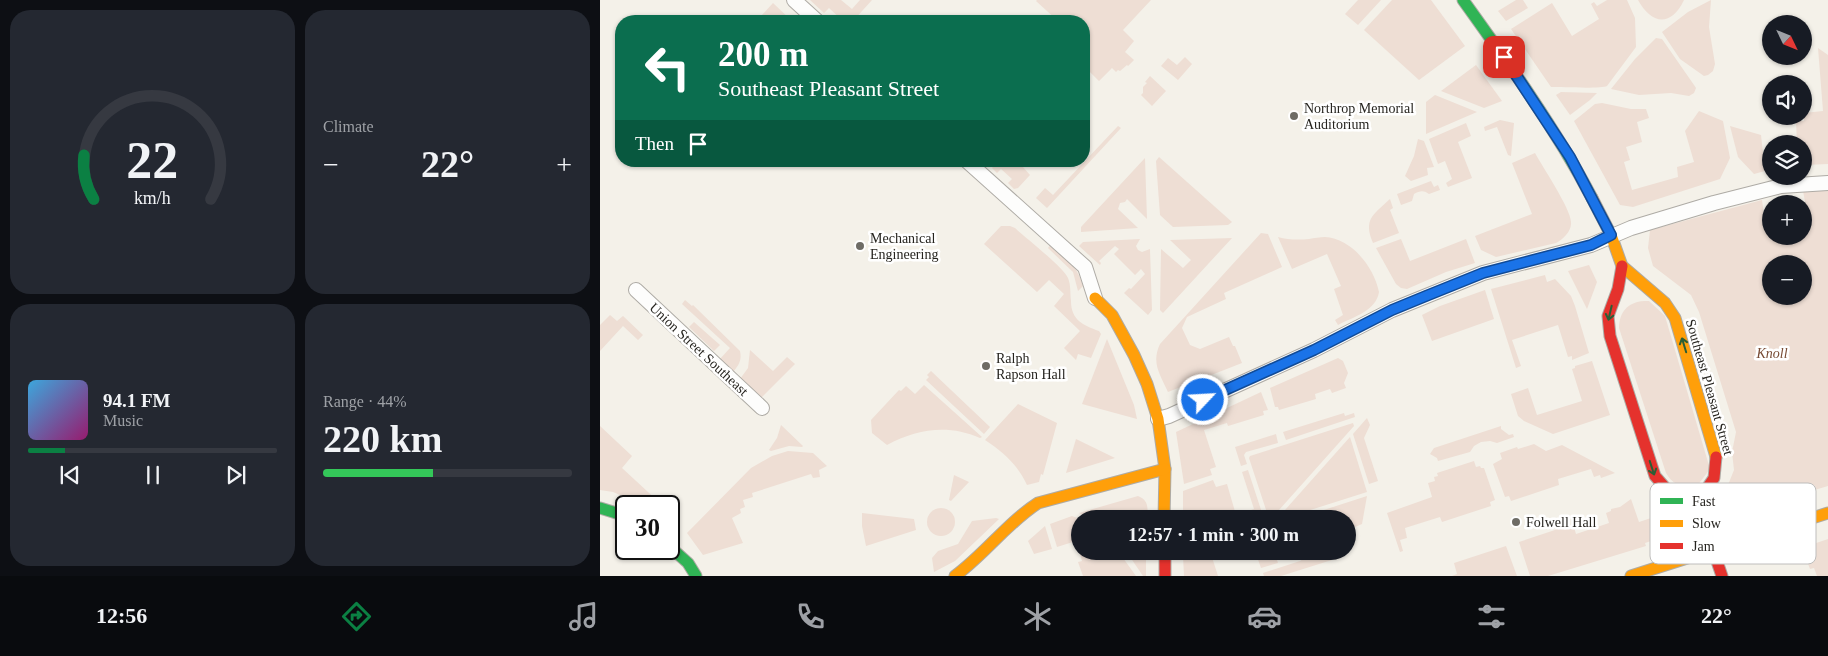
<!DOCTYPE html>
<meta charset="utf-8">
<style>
:root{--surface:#171b24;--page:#242831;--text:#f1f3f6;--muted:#9ea1a6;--line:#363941;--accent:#0b8043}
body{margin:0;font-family:"Times New Roman",serif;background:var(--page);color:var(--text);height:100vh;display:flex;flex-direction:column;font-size:19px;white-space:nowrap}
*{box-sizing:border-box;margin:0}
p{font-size:16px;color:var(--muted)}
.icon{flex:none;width:28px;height:28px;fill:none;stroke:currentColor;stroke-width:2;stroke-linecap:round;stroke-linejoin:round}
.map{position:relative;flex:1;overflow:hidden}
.side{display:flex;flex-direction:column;gap:10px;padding:10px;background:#0d0f14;width:600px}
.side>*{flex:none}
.top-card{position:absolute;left:15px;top:15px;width:475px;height:152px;border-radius:20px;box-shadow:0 1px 4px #0004;background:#0b6e4f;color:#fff;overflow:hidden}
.needle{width:32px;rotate:133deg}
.tools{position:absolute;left:1162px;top:15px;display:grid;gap:10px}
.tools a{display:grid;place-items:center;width:50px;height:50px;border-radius:50%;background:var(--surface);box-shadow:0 1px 4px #0004;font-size:25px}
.speed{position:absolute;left:15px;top:495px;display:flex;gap:10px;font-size:25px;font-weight:700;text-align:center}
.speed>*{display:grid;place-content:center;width:65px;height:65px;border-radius:50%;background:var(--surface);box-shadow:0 1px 4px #0004;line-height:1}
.speed .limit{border:2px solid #111;border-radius:8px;background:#fff;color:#111}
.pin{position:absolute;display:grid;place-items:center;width:42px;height:42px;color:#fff;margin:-21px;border-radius:10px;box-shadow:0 2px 8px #0006}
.me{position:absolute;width:55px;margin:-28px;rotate:65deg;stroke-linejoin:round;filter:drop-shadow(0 0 4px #0008)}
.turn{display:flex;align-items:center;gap:18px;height:105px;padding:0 20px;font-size:22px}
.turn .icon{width:65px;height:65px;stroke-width:2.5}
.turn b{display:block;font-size:35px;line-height:42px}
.then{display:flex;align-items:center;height:48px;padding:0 20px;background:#0003;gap:10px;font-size:19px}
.big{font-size:38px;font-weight:800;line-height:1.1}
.side .card{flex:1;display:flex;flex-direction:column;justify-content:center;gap:8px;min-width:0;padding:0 18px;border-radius:20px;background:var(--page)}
.side .dial{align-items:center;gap:0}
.dial svg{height:130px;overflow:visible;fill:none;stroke:var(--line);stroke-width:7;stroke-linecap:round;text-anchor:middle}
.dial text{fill:var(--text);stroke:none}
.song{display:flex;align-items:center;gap:15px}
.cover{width:60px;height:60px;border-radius:8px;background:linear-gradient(135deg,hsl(200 70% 55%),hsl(320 70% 35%))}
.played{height:5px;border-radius:2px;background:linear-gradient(90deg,var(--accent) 15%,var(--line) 15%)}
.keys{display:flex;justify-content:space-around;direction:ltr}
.heat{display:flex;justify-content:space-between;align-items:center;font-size:28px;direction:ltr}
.charge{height:8px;border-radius:4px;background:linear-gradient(90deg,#34c759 44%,var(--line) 0)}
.side .tiles{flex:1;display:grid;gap:10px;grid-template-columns:repeat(2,1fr)}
.trip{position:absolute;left:471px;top:510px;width:285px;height:50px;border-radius:25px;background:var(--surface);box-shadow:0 1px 4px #0004;font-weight:800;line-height:50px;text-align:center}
.dock{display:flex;height:80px;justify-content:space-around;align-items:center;background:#090b0e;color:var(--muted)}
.dock .icon{width:35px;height:35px}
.dock .selected{color:var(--accent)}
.dock b{font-size:22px;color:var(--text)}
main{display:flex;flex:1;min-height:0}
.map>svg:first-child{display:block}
.green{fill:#eeded4;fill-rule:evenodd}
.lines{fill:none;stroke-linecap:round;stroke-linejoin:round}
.street-casing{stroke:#aeaba5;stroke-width:16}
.fast-casing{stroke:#aeaba5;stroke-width:13}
.slow-casing{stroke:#aeaba5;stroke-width:13}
.jam-casing{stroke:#aeaba5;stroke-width:13}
.street{stroke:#fdfdfc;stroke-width:14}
.fast{stroke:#30b455;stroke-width:11}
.slow{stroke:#ff9f0a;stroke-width:11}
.jam{stroke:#e5322d;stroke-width:11}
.oneway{stroke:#2a5e35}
.route-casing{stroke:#114b97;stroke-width:12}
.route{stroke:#1a73e8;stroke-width:9}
.poi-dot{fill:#6e6c66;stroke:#fff;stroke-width:2}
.labels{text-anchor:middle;stroke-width:5;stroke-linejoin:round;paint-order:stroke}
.poi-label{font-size:14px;fill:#26241f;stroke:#fff;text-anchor:start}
.street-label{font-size:14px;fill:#26241f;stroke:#fff}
.park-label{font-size:14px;font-style:italic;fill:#784b34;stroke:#fff}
.key{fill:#fff;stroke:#bebdbc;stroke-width:1}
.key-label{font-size:14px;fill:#26241f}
</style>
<main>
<section class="side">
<div class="tiles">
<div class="card dial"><svg viewBox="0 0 100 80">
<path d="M14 69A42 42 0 1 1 86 69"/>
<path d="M14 69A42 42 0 0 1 8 42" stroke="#0b8043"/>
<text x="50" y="56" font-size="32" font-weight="700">22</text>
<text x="50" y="72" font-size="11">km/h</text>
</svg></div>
<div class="card"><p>Climate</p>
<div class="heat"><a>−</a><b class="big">22°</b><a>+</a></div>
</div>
<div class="card">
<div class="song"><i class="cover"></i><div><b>94.1 FM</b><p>Music</p></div></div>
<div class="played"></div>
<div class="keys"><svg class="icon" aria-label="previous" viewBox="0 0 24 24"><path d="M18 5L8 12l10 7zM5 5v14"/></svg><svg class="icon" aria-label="pause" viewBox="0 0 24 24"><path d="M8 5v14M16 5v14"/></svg><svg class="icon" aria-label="next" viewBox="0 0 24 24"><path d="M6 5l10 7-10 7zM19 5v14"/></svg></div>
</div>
<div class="card"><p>Range · 44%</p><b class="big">220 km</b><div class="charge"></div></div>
</div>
</section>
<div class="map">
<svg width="1228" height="576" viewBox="0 0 1228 576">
<rect width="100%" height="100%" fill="#f4f1e9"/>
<!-- green -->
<g class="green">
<polygon points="210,0 241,0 252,9 260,0 272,0 253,21 243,21 229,8 224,13"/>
<polygon points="437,0 551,0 523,30 534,41 525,52 534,60 528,66 527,65 520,71 518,70 516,72 512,68 499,81 484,66 484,21 458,21 436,1"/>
<polygon points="758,0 781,0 758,25 745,14"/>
<polygon points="792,0 831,0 865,46 819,80 764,30"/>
<polygon points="916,0 923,0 928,8 906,21 898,11"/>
<path d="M1007,0H1027L1035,18L1036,47L1007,86C1002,89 961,87 951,87L911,29L952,3L972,36L999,19L991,4L994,2L997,6Z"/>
<path d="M1038,0H1084C1071,27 1052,25 1038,0Z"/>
<polygon points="1111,0 1109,27 1115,64 1113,71 1108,75 1104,76 1080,59 1062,32 1088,12"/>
<polygon points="173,3 192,21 167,21 161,16"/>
<polygon points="1056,38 1062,39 1094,85 1096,88 1094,93 1089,96 1071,93 1039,95 1011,89 1035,59"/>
<polygon points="1218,48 1228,55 1228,164 1205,165 1204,144 1197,144 1196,121 1204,121 1204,113 1223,111"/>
<polygon points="585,57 592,64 578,80 561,66 568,58 577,65"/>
<polygon points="876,65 902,101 884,108 841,91"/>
<polygon points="550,76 566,91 552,106 541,95 543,93 543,87 547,83 545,82"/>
<polygon points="961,92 997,93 990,100 970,115 956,95"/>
<polygon points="835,95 877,112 826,134 826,102"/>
<polygon points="1002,103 1031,109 1046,109 1049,118 1037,122 1042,142 1026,147 1030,160 1024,162 1032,190 1078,177 1077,167 1094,162 1085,131 1099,111 1123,121 1130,158 1120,179 1033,207 1020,205 974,121 995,104"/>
<polygon points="900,120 914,123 911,156 908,155 897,127 885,131 884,127"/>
<polygon points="866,123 871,136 858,142 872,178 848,187 846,183 852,179 845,161 838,164 829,139"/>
<polygon points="518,126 521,128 447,208 436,198 445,188 453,195"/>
<polygon points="1130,126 1161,135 1165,171 1154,174 1138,157"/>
<polygon points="818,139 824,141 834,167 827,168 828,175 811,181 805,176 814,156"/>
<path d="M935,153C942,166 971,209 971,222C972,231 963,239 956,243L896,257L881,250L875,236L932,214L912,163Z"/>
<polygon points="559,157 632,222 628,225 573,227 560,215 556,161"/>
<polygon points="545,158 547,219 527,199 525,202 520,203 518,209 538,228 481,232 481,227"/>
<polygon points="397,161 428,161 423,167 430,175 418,188 414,189 408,183 412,179 401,169 397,173 392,168"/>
<path d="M831,181L834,187L838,185L840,190L829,194C823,190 820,191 814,194L812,201L801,205L797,194Z"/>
<path d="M1228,189V486L1150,509C1138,506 1131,501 1126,490L1134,470L1132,452L1136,432L1099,312L1091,295L1053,266L1048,248L1050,230L1162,200L1164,215H1171V236H1204V212H1207L1203,191ZM1171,264H1204V296H1171Z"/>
<path d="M790,199L793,208L790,210L799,233L773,243C763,219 773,215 790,199Z"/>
<path d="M401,226H410L415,228C426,238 463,267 468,278C471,285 470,293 471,301C471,320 483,325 499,331L501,334L491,358L478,354L476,360L464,348L480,331L454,306L464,294L449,280L437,292L384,244Z"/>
<path d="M661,233L668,234L682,267L624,293L626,299L587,317L582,328L590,345L600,349L629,337L633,346H635L642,363L568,392C560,374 551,363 560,344Z"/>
<path d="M678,237C688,240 699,240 709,239C714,238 720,237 725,237C751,238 774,267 779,292C776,311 753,317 738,325L735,320L743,315L734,289L741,286L727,254L692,269Z"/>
<polygon points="632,238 563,313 560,310 561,249 583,268 591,260 570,240"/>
<polygon points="540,239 536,246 538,250 542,252 550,249 552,310 548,315 524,293 529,288 531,289 545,274 541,269 535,275 514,254 519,249 515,246 499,261 501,263 500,265 479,246 483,242"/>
<polygon points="801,239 810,261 866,239 875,263 846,272 807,289 801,288 796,284 776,248"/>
<path d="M451,244C466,259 477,265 483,286L478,291L473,272L448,248Z"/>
<polygon points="989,265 997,282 987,309 968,271"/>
<polygon points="945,275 947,282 955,279 971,296 975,306 989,353 972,360 972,356 968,357 958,325 912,340 921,366 916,368 891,289"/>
<polygon points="885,290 894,319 832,341 822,315 840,306"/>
<path d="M85,300L92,306L93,305L140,351C142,360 139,365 133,372L120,359L130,348L82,304Z"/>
<path d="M1044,301H1049L1065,316L1110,469L1097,486C1083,489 1073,485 1066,473L1019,328C1019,312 1028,302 1044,301Z"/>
<polygon points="10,315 17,321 23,316 43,335 38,340 23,326 0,351 0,325"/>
<polygon points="94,322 120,345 114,351 89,327"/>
<polygon points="507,339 534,405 537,419 482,404"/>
<polygon points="150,350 173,371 187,357 195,364 162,397 160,397 140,379 148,368"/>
<polygon points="738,358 743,361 748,373 744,383 746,388 732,393 730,389 715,394 716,399 679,410 678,407 675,407 670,388"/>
<polygon points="992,361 1010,415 953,434 924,421 918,416 911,394 928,388 937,415 982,401 972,369 975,368 975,366"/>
<polygon points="331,371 390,427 384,434 326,380 329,377 327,375"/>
<path d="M324,385L382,437L380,438C348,424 317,429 287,445L272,433L271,420L299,390L301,391L306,386L315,394Z"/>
<polygon points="661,392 668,410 663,411 664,415 628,426 627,423 604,430 616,467 610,469 612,475 584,484 576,432"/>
<path d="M418,404L457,423L443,475L441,474L439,482L427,485C418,465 403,452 385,440Z"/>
<polygon points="744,413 745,416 754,413 755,417 686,440 683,432"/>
<polygon points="767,418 770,425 764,438 778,481 769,484 753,434"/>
<polygon points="753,423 754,426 671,519 669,519 649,458 650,456"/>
<polygon points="181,425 203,446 202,447 189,446 171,451 169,450 177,438"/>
<polygon points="0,426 32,456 22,468 61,504 64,502 68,506 46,506 13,492 0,490"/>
<polygon points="901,426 901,429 909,435 913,434 914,437 897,443 890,441 881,442 874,446 870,452 838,461 837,458 830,454 834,448"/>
<polygon points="676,434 678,443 646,452 644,455 647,464 641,466 635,447"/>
<polygon points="750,437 767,492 682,519 677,519"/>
<polygon points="476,439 515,458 466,473"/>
<polygon points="934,444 946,451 962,445 1015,473 1001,478 1000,475 994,477 991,469 958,479 959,485 911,501 909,496 905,497 893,464 902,459 900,453 917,447 918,449"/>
<polygon points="188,451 213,453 227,466 219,470 220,477 213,478 211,474 152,493 153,497 143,500 145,507 140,509 141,513 132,518 143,543 103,555 87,533 151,468 172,456"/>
<polygon points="874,461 876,467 880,466 881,468 884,468 895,500 890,502 891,506 842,522 840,517 805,528 807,538 800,540 803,551 800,552 787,513 832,497 828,483 835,481 834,477 838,476 837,473"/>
<polygon points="648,470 664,519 631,519 629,515 616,519 583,519 583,491 613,480 616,487 627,484 636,515 654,509 642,472"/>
<polygon points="354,475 369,482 351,501 349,500"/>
<path d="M538,496C549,500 548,509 547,519H489L479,513Z"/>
<polygon points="767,496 762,524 748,530 748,519 696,519"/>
<polygon points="1031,499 1039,522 1066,513 1073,534 1045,543 1046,546 948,576 930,576 919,542 973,524 976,534 1009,523 1006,513 1011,511 1011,509 1020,507"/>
<circle cx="341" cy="522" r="14"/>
<polygon points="262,513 314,519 316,530 266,546 262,526"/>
<polygon points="472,516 480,519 480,551 518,551 536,576 483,576 478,562 482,561 476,541 457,547 450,524"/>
<polygon points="396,518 399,519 355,561 334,572 332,558 338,551 358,544 372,521"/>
<polygon points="445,526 452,549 434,554 428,541"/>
<polygon points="1228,539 1228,576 1217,576 1214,568 1210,569 1204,553 1179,560 1178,556"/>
<polygon points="906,546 917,576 852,576 857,574 854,563"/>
<polygon points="526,551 546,551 546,576 543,576"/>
<polygon points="596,551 610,551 618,576 584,576 583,556"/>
<polygon points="655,551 674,551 678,563 661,568"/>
<polygon points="715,551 733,551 735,559 681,576 664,576 663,573 700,561"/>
</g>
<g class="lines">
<!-- street casing -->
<g class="street-casing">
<g id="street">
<polyline points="194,0 217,21"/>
<polyline points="367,161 485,267 495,298"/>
<polyline points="36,290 162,408"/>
<polyline points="558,419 569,416 714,350 792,310 883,273 991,245 1031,228 1114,203 1181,186 1228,183"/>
</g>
</g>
<!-- fast casing -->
<g class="fast-casing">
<g id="fast">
<path d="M863,0C909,64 955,128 992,198"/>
<polyline points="0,508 26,516"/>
<polyline points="69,546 88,563 96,576"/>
</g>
</g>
<!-- slow casing -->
<g class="slow-casing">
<g id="slow">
<polyline points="992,198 1011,235 1022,266 1065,303 1075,318 1116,457"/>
<polyline points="495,298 512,315 534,355 547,384 558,419 565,469 564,519"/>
<path d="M355,576C385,554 407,523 438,503L565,469"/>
<polyline points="1031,576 1228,513"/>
</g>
</g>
<!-- jam casing -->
<g class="jam-casing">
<g id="jam">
<polyline points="1022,266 1018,289 1008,316 1010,336 1055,476 1069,492 1097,503"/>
<polyline points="1116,457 1114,478 1097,503 1122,576"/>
<polyline points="565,551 565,576"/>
</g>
</g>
<!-- street -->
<use href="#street" class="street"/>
<!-- fast -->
<use href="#fast" class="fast"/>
<!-- slow -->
<use href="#slow" class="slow"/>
<!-- jam -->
<use href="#jam" class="jam"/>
</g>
<!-- one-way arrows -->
<defs><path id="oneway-shaft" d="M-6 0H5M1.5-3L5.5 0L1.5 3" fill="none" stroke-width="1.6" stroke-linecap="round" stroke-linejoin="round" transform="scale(1.25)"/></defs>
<g class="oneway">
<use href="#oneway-shaft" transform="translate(1010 313) rotate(103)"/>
<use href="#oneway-shaft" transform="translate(1084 345) rotate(-107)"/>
<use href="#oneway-shaft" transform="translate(1052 468) rotate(72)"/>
</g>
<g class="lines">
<!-- route casing -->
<g class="route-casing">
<polyline id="route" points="603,400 714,350 792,310 826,296 883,273 991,245 1011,235 970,157 904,57"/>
</g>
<!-- route -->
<use href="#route" class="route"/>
</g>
<!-- markers -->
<g class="poi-dot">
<circle cx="694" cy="116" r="5"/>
<circle cx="260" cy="246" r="5"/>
<circle cx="386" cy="366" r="5"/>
<circle cx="916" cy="522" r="5"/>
</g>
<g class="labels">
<!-- poi labels -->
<g class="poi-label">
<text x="704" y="113">Northrop Memorial<tspan x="704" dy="16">Auditorium</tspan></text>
<text x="270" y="243">Mechanical<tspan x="270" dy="16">Engineering</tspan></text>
<text x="396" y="363">Ralph<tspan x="396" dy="16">Rapson Hall</tspan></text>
<text x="926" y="527">Folwell Hall</text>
</g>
<!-- street labels -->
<g class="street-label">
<text transform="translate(99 349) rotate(43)" y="5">Union Street Southeast</text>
<text transform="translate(1110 387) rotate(74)" y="5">Southeast Pleasant Street</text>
</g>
<!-- park labels -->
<g class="park-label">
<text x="1172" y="358">Knoll</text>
</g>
</g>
<!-- legend -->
<rect x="1050" y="483" width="166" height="81" rx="8" class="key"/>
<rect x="1060" y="498" width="23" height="6" fill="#30b455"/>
<rect x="1060" y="520" width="23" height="7" fill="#ff9f0a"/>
<rect x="1060" y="543" width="23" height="6" fill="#e5322d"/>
<g class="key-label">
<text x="1092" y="506">Fast</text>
<text x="1092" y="528">Slow</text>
<text x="1092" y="551">Jam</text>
</g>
</svg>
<div class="tools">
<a><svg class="needle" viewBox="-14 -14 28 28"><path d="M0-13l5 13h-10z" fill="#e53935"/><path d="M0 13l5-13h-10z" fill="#9ea1a6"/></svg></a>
<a><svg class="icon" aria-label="sound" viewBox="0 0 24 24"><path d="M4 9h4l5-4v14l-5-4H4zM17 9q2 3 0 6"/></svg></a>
<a><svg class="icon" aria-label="layers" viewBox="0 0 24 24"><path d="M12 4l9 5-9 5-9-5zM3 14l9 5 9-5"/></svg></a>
<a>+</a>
<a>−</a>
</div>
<div class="speed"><div class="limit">30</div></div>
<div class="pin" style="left:904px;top:57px;background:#d93025"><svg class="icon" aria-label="arrive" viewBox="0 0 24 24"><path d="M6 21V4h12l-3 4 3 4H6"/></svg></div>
<svg class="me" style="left:603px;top:400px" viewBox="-20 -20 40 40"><circle r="17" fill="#1a73e8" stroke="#fff" stroke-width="3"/><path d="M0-11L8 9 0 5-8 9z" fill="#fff"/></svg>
<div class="trip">12:57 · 1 min · 300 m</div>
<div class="top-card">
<div class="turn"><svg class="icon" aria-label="left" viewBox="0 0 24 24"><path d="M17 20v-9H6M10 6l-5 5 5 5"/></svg><div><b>200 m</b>Southeast Pleasant Street</div></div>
<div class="then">Then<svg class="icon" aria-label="arrive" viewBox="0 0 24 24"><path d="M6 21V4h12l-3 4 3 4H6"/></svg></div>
</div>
</div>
</main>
<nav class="dock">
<b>12:56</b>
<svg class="icon selected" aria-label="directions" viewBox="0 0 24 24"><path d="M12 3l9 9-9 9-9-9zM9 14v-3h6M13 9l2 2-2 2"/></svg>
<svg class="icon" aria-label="music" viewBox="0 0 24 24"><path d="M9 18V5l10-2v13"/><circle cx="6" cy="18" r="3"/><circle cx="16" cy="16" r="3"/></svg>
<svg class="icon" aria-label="phone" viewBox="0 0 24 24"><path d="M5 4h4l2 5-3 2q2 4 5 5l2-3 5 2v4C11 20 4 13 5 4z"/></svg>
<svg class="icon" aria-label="climate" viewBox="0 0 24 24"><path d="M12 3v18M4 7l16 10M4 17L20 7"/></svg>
<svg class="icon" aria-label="car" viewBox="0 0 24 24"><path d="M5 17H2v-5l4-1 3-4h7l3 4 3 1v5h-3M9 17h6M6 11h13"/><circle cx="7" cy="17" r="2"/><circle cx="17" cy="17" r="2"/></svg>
<svg class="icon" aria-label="filters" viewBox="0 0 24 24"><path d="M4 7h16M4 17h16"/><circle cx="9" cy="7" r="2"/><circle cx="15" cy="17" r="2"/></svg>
<b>22°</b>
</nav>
